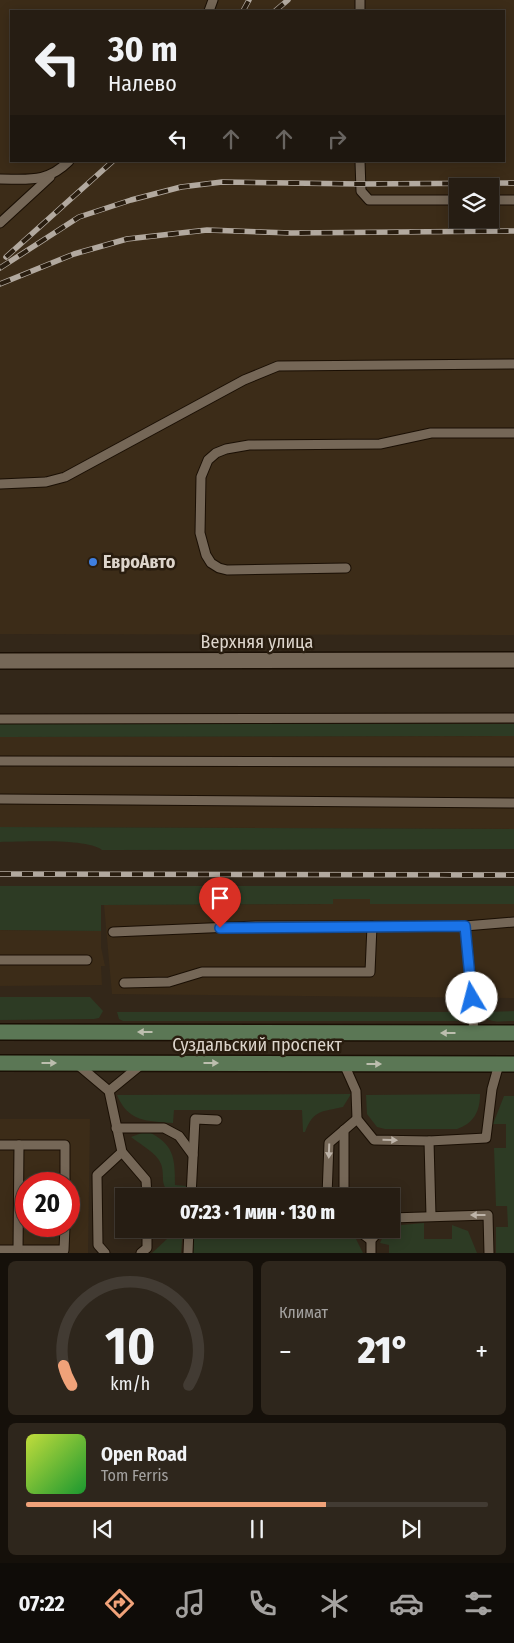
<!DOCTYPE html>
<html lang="ru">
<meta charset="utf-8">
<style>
:root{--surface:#261d13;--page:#2e261c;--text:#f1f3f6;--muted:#a4a2a0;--line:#423b33;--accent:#f0a279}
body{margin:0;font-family:"Fira Sans Condensed",sans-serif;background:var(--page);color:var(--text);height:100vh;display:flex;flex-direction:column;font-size:19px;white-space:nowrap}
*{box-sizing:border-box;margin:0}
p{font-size:16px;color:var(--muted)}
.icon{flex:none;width:28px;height:28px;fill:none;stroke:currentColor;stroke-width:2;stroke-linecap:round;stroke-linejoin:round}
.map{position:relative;height:1253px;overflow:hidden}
.sheet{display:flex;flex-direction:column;gap:8px;padding:8px;background:#15100a;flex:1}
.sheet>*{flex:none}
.top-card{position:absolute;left:10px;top:10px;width:495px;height:152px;border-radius:0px;box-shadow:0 2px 12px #0003,0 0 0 1px var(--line);background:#261d13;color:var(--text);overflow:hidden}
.controls{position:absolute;left:449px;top:178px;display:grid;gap:10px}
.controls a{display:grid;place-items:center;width:50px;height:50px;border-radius:0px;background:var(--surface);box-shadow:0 2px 12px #0003,0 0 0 1px var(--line);font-size:25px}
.speed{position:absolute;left:15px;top:1172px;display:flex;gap:10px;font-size:25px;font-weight:700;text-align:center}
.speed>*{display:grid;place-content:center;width:65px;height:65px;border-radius:50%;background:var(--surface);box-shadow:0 2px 12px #0003,0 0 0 1px var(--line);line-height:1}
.speed .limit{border:8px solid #d22;background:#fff;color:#111}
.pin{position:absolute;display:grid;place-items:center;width:42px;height:42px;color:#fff;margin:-51px -21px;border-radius:50% 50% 50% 0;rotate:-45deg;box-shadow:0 0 5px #0007}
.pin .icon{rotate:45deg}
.me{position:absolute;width:55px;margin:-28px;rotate:352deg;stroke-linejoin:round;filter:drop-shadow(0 0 4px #0008)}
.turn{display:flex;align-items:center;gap:18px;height:105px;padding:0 15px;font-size:22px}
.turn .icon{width:65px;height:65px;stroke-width:2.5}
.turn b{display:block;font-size:35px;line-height:42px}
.lanes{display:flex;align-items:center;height:48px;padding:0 15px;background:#0003;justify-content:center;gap:25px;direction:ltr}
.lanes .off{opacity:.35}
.big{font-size:38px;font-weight:800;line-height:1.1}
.sheet .widget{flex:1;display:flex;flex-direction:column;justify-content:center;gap:8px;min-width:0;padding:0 18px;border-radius:8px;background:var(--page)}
.sheet .dial{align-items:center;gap:0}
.dial svg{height:130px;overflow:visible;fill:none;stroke:var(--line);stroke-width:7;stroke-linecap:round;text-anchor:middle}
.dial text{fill:var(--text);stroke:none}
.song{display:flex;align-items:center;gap:15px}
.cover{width:60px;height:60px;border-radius:8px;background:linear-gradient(135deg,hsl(70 70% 55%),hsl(130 70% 35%))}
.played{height:5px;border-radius:2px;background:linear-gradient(90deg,var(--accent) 65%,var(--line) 65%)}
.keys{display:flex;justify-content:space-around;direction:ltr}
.heat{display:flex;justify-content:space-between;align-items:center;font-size:28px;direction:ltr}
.sheet .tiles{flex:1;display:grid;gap:8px;grid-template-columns:1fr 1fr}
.widget:last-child{grid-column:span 2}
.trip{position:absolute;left:115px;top:1188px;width:285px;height:50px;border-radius:0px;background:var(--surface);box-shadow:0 2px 12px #0003,0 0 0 1px var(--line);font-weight:800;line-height:50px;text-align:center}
.tabs{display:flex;height:80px;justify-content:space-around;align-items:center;background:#0f0c08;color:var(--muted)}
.tabs .icon{width:35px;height:35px}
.tabs .current{color:var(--accent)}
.tabs b{font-size:22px;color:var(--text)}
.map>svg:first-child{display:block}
.built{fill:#3c2c18;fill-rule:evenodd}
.green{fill:#2d3b24}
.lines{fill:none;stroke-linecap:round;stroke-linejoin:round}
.service-casing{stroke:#1a0f04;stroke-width:11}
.tertiary-casing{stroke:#1a0f04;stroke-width:18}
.secondary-casing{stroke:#1a0f04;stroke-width:18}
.service{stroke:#756757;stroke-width:9}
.tertiary{stroke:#756757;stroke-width:15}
.secondary{stroke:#5b7755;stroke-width:15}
.rail-casing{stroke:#b2a99f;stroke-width:5.5}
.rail{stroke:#291d0f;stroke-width:4;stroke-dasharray:11;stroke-linecap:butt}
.oneway{fill:#bcbeae}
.oneway2{fill:#beb4a9}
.route-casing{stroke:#114b97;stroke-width:12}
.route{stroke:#1a73e8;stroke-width:9}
.shop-dot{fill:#3f7fe0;stroke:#291d0f;stroke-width:2}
.labels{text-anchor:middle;stroke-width:5;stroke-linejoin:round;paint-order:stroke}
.poi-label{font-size:18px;font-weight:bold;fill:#ddd5cc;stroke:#291d0f;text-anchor:start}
.street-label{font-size:18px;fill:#ddd5cc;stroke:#291d0f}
</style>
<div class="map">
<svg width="514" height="1253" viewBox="0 0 514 1253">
<rect width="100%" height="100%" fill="#332719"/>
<!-- built -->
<g class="built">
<path d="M0,0H514V635L0,634ZM11,11H504V161H11ZM458,186H490V219H458Z"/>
<polygon points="514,736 514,829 0,827 0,737"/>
<polygon points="333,899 370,899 371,904 514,904 514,998 112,994 104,905 332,904"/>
<polygon points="0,930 101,931 101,947 105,966 101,966 102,985 0,986"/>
<path d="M0,1119H90L88,1253H0ZM26,1184H69V1226H26Z"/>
</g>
<!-- green -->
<g class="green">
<polygon points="0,724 514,724 514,736 0,737"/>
<path d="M0,827L514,829V849L102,850C87,838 22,842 0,842Z"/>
<polygon points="0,886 514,886 514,904 370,904 370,899 333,899 333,904 101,905 101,931 0,930"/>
<polygon points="0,997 90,997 103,1011 99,1018 94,1019 0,1020"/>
<path d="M514,1011V1021C502,1021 487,1025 482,1012Z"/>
<polygon points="117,1012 468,1012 466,1017 457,1021 123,1021 119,1019"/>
<path d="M351,1094L343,1107C322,1112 314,1109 305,1132H303L302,1110H174L173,1123C147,1121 128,1122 117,1095Z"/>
<path d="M480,1094C480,1111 474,1123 457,1129H385L377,1127L367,1114L366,1095Z"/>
<polygon points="504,1096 514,1096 514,1253 496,1253 496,1227 508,1227 507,1206 496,1206 494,1148 506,1148 506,1124 493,1124"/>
<path d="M147,1131C174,1144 175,1157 175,1185L186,1186L185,1196H168V1191C160,1183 165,1175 161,1164C157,1153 141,1145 131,1137Z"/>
<polygon points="424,1223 424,1239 452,1239 452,1225 468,1231 477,1253 389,1253 389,1245 380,1243 386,1230 391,1229 391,1226"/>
<polygon points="167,1229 183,1229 181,1253 152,1253 167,1239"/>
<polygon points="194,1229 321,1229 347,1232 355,1237 363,1253 193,1253"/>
</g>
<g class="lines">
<!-- service casing -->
<g class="service-casing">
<g id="service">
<polyline points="209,11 213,0"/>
<polyline points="360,11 360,0"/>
<polyline points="360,161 361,191 369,200 458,200"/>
<path d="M0,179C29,179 47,183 69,161"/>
<polyline points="490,200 514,200"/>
<polyline points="0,223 50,177"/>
<polyline points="0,484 46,482 65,477 244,380 278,366 514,364"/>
<polyline points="346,568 227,570 219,568 211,563 206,555 200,533 201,477 208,460 216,453 226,449 249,445 380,444 431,433 514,433"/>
<polyline points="0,719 514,718"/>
<polyline points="0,761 514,762"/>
<polyline points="0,799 514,803"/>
<polyline points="465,926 514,922"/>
<polyline points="113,932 256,926 465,926 474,1009 473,1033"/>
<polyline points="0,960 87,960"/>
<polyline points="124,983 169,982 202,972 370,972 372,926"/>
<polyline points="77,1064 109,1091 122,1152 146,1180 147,1196"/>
<polyline points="344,1064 356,1091 357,1119 374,1140 429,1141 486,1138 492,1089 499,1064"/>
<polyline points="109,1091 142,1064"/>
<polyline points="116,1128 164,1128 179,1136 193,1155"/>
<polyline points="429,1141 431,1216"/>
<polyline points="0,1145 65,1145 65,1184"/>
<polyline points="191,1196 195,1119 217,1120"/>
<polyline points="327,1196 329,1143 357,1119"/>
<polyline points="344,1196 344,1130"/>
<polyline points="391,1218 488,1215 489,1253"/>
<polyline points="356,1229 371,1240"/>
<polyline points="0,1250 64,1250 65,1226"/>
<polyline points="18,1250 19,1145"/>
<polyline points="105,1253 98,1245 97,1175 122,1152"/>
<polyline points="141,1253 147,1248 147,1239"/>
<polyline points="188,1253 189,1229"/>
<polyline points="371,1253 371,1240 381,1229"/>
</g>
</g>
<!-- tertiary casing -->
<g class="tertiary-casing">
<polyline id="tertiary" points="0,661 514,660"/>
</g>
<!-- secondary casing -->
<g class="secondary-casing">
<g id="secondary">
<polyline points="0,1032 514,1033"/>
<polyline points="0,1063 514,1064"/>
</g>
</g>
<!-- service -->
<use href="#service" class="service"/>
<!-- tertiary -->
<use href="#tertiary" class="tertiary"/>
<!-- secondary -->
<use href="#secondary" class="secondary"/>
<!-- rail casing -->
<g class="rail-casing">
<g id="rail">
<polyline points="243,11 249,0"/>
<polyline points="275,11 288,0"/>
<polyline points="6,257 113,161"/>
<polyline points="0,268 79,217 131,200 181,187 222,182 360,184 514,183"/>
<polyline points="0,284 74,254 127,239 207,230 291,233 514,231"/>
<polyline points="0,874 514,875"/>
</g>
</g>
<!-- rail -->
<use href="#rail" class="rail"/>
</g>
<!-- one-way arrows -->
<defs><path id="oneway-solid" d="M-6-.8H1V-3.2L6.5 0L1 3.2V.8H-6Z" transform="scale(1.25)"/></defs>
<g class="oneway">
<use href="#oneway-solid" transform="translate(145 1032) rotate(-180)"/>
<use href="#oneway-solid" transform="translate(448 1033) rotate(-180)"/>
<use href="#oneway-solid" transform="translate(49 1063)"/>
<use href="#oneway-solid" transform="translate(211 1063)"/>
<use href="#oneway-solid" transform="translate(374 1064)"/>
</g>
<g class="oneway2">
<use href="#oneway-solid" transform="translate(390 1140) rotate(1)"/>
<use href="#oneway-solid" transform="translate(329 1151) rotate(92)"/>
<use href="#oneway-solid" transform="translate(478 1215) rotate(180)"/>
</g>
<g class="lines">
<!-- route casing -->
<g class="route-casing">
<polyline id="route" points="220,928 465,926 472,998"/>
</g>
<!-- route -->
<use href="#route" class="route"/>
</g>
<!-- markers -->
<circle class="shop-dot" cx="93" cy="562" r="5"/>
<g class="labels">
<!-- poi labels -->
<g class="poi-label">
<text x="103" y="568">ЕвроАвто</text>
</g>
<!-- street labels -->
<g class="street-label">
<text x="257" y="648">Верхняя улица</text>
<text x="257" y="1051">Суздальский проспект</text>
</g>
</g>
</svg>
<div class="controls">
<a><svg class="icon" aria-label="layers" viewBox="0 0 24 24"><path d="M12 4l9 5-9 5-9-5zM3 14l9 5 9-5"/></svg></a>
</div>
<div class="speed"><div class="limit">20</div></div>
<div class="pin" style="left:220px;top:928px;background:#d93025"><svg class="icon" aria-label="arrive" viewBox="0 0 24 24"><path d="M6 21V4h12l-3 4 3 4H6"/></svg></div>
<svg class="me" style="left:472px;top:998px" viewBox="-20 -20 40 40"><circle r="19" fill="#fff"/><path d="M0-13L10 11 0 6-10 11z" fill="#1a73e8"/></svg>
<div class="trip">07:23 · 1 мин · 130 m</div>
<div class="top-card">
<div class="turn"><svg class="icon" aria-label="left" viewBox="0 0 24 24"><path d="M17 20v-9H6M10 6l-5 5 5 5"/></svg><div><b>30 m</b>Налево</div></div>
<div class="lanes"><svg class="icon" aria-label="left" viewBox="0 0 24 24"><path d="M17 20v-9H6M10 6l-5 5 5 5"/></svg><svg class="icon off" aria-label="ahead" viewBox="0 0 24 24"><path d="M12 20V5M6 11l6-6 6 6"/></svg><svg class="icon off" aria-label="ahead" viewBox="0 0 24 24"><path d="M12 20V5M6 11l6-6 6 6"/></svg><svg class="icon off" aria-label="right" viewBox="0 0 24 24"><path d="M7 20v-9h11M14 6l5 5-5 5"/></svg></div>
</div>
</div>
<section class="sheet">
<div class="tiles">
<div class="widget dial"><svg viewBox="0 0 100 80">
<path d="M14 69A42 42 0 1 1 86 69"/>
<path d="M14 69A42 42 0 0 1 9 57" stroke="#f0a279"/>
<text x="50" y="56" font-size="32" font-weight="700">10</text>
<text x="50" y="72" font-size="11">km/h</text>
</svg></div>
<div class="widget"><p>Климат</p>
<div class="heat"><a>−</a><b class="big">21°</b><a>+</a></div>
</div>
<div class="widget">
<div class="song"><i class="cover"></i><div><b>Open Road</b><p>Tom Ferris</p></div></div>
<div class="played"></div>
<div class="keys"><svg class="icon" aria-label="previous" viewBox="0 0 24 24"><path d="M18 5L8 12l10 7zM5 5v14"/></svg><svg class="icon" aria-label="pause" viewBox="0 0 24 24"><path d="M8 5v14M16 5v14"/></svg><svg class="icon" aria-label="next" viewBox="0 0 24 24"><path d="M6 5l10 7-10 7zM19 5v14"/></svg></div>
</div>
</div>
</section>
<nav class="tabs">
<b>07:22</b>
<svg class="icon current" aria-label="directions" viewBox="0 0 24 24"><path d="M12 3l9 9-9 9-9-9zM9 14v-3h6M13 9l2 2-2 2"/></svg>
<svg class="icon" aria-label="music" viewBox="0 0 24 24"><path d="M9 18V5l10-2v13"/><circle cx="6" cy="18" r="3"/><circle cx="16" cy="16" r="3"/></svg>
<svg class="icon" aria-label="phone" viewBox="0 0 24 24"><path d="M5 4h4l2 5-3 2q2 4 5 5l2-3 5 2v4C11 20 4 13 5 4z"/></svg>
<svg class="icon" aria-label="climate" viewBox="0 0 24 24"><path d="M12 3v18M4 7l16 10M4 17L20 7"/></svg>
<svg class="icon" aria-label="car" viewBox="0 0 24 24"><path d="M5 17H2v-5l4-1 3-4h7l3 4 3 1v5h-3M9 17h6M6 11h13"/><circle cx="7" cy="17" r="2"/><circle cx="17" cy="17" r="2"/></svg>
<svg class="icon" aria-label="filters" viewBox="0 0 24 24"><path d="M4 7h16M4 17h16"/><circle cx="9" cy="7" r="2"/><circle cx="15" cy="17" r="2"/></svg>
</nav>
